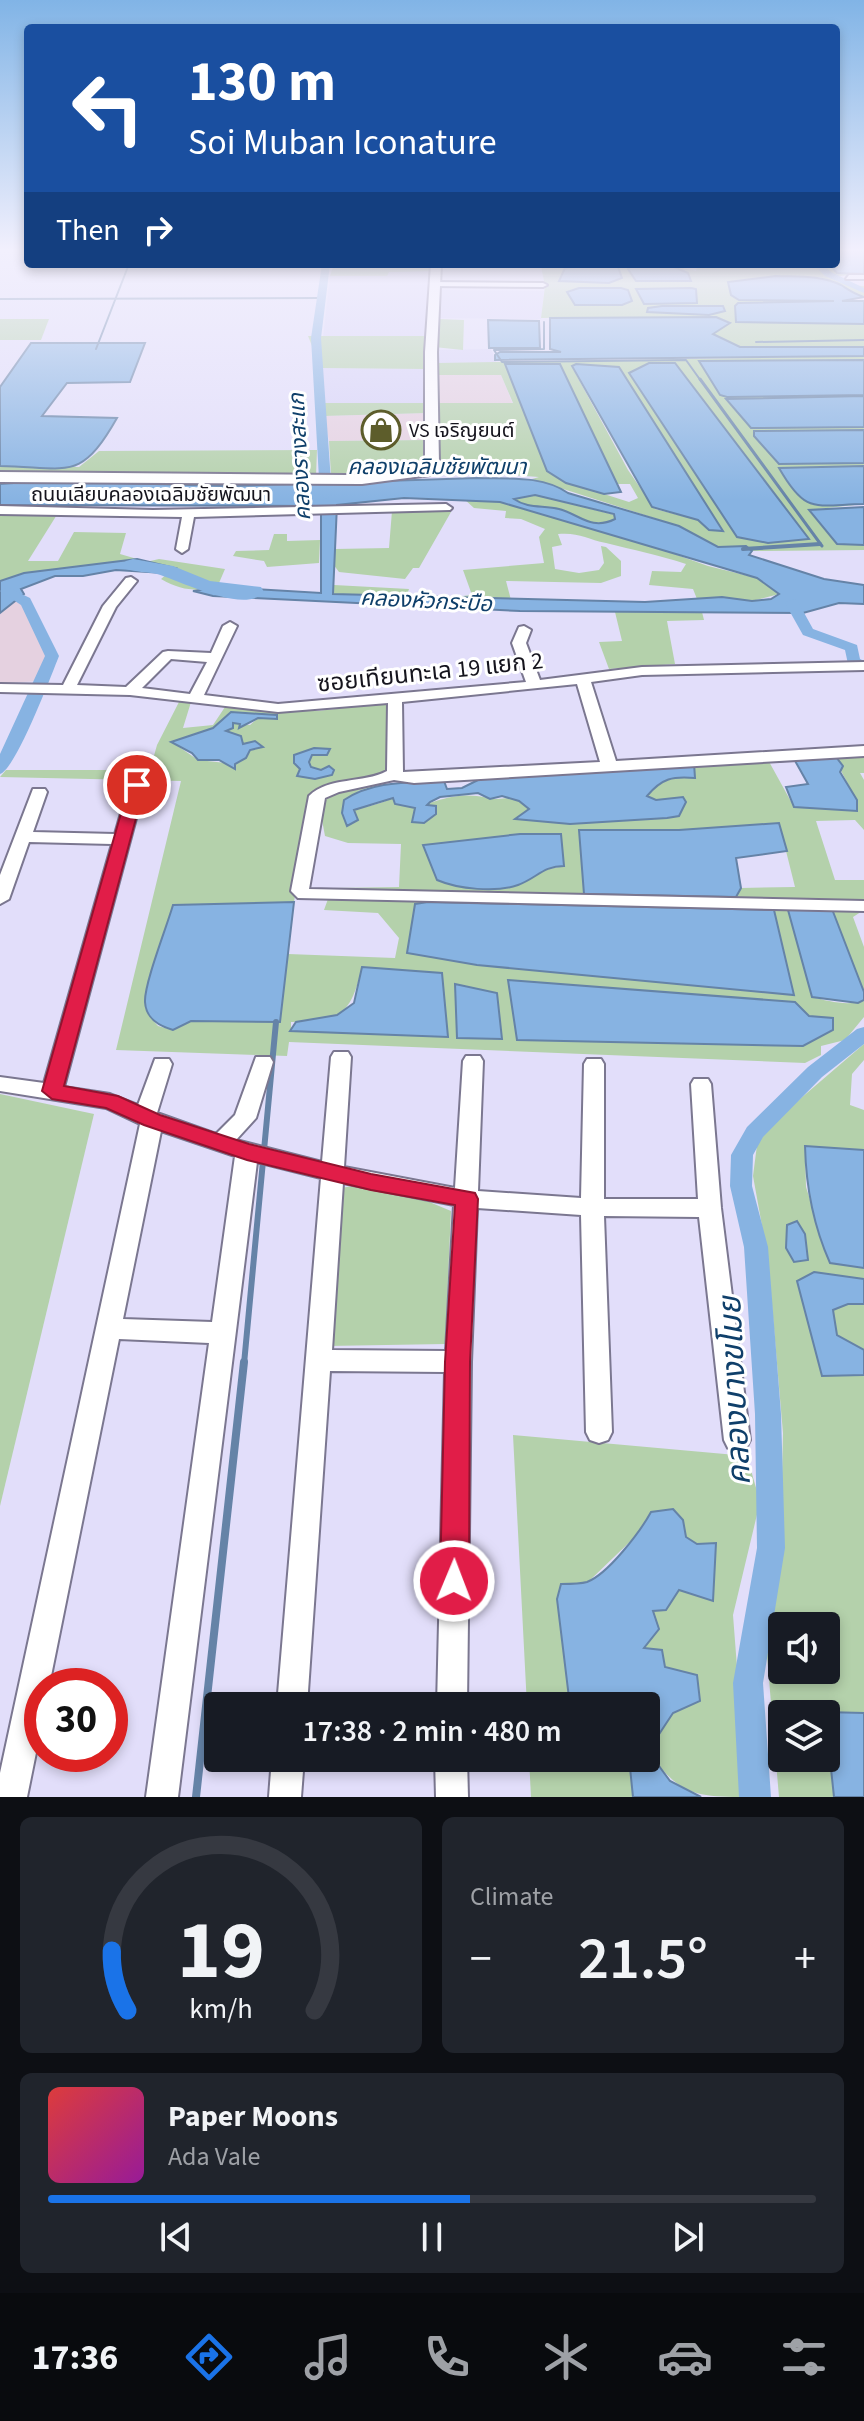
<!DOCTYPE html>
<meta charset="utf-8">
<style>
:root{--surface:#171b24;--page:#20242c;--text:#f1f3f6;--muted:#9ea1a6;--line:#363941;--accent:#1a73e8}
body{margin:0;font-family:"Source Sans 3","Noto Sans Thai",sans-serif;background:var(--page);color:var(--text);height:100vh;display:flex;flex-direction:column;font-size:30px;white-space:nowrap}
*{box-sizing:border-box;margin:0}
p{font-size:26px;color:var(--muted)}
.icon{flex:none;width:44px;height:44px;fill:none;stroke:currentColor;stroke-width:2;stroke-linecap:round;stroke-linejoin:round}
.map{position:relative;height:1797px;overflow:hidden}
.details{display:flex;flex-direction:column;gap:20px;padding:20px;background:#0d0f14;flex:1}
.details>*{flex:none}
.top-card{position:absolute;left:24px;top:24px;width:816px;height:244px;border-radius:8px;box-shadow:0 4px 12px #0003;background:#1a4fa0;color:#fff;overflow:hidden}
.buttons{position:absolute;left:768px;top:1612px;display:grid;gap:16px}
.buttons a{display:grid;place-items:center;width:72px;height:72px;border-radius:8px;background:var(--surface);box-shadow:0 4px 12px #0003;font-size:40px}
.speed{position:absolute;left:24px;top:1668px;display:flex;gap:16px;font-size:40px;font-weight:700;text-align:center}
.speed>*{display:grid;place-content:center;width:104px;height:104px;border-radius:50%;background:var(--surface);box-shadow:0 4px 12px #0003;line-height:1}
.speed .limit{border:12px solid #d22;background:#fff;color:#111}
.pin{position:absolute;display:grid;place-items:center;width:68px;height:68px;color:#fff;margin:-34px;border:4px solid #fff;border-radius:50%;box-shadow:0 2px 8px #0007}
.me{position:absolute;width:88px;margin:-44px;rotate:1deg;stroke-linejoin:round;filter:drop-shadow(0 0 6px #0008)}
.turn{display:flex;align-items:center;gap:28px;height:168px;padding:0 32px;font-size:36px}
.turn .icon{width:104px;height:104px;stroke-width:2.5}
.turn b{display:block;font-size:56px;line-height:68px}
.then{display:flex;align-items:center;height:76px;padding:0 32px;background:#0003;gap:16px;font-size:30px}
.big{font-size:60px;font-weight:600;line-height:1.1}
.details .card{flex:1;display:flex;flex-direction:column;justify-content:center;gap:12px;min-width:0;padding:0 28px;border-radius:12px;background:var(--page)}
.details .dial{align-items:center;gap:0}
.dial svg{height:208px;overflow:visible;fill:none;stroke:var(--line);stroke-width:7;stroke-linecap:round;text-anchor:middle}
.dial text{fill:var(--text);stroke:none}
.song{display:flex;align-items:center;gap:24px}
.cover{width:96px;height:96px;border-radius:12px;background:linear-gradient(135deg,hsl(0 70% 55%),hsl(300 70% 35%))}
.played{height:8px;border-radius:4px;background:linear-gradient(90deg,var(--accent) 55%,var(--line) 55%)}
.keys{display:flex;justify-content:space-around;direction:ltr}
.heat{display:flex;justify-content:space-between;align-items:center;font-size:44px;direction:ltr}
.details .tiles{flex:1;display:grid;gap:20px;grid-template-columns:1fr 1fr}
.card:last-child{grid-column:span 2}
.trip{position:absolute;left:204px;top:1692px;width:456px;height:80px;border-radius:8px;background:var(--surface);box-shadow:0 4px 12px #0003;font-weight:600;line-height:80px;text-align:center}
.tabs{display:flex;height:128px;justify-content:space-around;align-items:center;background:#090b0e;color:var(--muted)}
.tabs .icon{width:56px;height:56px}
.tabs .selected{color:var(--accent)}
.tabs b{font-size:36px;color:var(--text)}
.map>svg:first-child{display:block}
.commercial{fill:#e5d1e0}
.built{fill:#d8d4f7}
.green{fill:#b4d1ab;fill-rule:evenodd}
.water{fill:#87b3e2;stroke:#6583a7;stroke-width:2;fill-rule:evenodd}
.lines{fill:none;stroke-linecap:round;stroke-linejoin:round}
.stream-far4{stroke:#6583a7;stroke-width:2}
.stream-far3{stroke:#6583a7;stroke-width:3}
.stream-far2{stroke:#6583a7;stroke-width:4}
.stream-far1{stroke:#6583a7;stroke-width:6}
.stream{stroke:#6583a7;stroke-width:8}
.canal{fill:#87b3e2;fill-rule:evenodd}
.river{fill:#87b3e2;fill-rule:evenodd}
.minor-casing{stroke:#7b7790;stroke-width:4}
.tertiary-casing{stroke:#7b7790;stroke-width:4}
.minor{fill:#fff;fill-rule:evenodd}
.tertiary{fill:#fff;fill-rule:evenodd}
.route{fill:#e11d48;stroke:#92132f;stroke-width:2}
.labels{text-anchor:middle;stroke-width:6;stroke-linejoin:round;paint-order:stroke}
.far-poi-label{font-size:20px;fill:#15141d;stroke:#fff;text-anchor:start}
.far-street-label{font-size:20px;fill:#15141d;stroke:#fff}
.far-water-label{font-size:22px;font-style:italic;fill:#0f3f6a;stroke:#fff}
.street-label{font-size:24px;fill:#15141d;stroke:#fff}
.near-water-label{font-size:32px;font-style:italic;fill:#0f3f6a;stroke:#fff}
</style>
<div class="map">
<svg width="864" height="1797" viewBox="0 0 864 1797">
<rect width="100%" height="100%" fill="#e2defa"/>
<!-- commercial -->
<g class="commercial">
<polygon points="438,375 501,375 513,404 438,403"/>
<polygon points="427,413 427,440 329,441 324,416"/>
<polygon points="24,594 56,650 54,658 45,681 0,683 0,613"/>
</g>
<!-- built -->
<g class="built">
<polygon points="430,271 424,336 323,337 330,276 386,276 388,272"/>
<polygon points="440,290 544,291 541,319 437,318"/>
<polygon points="491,349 497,364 437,363 437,350"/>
<polygon points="321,368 425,369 427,403 321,403"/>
</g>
<!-- green -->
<g class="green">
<path d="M836,250H864V275L835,276L848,285L864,286V297L819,277L776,276L729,282L839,301H864L738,303L735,306L736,322L864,324V347H740L712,334L730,322L716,317L541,318L545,286L541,266L479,265L665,264L696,271L697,267L687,264H836ZM631,267C654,267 675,262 691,280L636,281L628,269ZM644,288H691L697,303L645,304L637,290ZM663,306H723L725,311L709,315L647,312L649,308Z"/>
<polygon points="334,264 430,266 430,271 389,272 387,276 330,276"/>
<polygon points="0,319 49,319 41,340 0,340"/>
<polygon points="439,319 464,320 463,350 434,347"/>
<polygon points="308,336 424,336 425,369 321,368"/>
<path d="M864,356V360L700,361L727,397L864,395L726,400L751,427H864V430L754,432L779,464L864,463V466L779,468L813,505L864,504L809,510L837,544L864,545V550L752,551L746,546L718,547L679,526L532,479L539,477L440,470L438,403H513L501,375H438L437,363ZM560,364L617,484H630L638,498L629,502L604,494L521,404L505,365ZM576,364L619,367L723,531L709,530L698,520L655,509L628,470L572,367Z"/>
<polygon points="321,403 427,403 427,413 324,416"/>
<path d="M427,440V464C406,483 358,475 331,475L329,441Z"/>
<polygon points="317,450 316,476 0,474 0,466 79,467 99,451"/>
<path d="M535,495L615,515V519C590,530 579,514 558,509C542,505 528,509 514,499Z"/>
<path d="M464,499L500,502L624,536L708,566L757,578L779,594L752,601L697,599L693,589L649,585L652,571L681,572L686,564C659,555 633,550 606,543C587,539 578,532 558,534L562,545L552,547L555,569L579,573L599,570L604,563L601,546L606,547L621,561V576L601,583L506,581L511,600L434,599L472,595L463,570L544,563L539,537L545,529L521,519L505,518L506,511L474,508Z"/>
<polygon points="0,505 63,505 28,561 58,561 74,532 126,533 120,554 137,559 24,573 0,581"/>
<polygon points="392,511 451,512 419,568 413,568 405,579 339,572 333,564 335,549 389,548"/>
<polygon points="274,534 287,534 287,541 320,540 319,563 267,567 264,561 233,556 236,551 269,550"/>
<path d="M159,559L225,569L219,583L223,587C199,591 183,592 161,579L173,569L146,562Z"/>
<polygon points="334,585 409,589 406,598 333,594"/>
<polygon points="615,612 702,612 704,620 667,621 675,664 609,669 599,642 622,641"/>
<path d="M179,702H191L183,728L213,725L225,707L317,711L388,703V772L376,778L340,781L322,788L310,802L294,902L173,905L151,1018L158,1026L173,1030L191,1021L279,1022L288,954L395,958L399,938L378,913L324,910L332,888L399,887L401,844L348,843L325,836L320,809L323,801L337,791L382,784L358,791L354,810C366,806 383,804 393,797L395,804C433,812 443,788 488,798C507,802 507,791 529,808L517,819L570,824L682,797L656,800L647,796C662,779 672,776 694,778V763L767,758L794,807L856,811C857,793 841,776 836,758L864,753V773H860L864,780V830L855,820L816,821L835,880H864V910L853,917L864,947V992L832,909L788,911L812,997C828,1001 849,1007 864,1000V1017L845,1040L821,1046V1055L805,1063L289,1042L287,1056L116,1050L181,781L0,777L6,770H150L157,745ZM231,712L277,716L276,719L258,718L250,725L232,723L225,731L242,744L262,747L250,750L235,764L198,760L172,742L213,728ZM779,823L795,887L741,888L579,830H679ZM520,834H561L564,866L539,871L520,885L424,845ZM415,904L794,995L477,965L407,953ZM362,967L447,1037L291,1031V1022C341,1022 351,1014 362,967ZM808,1016L833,1018L517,1039Z"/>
<path d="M864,1044V1060L852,1074L850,1105L864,1110V1150L805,1147L806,1187L830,1263L864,1268V1279L814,1272L822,1376L864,1375V1713L782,1714V1758H826V1718L834,1797H779L766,1644L780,1566L783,1433L768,1259L753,1176L757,1145L765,1129ZM782,1626H826V1670H782Z"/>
<polygon points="0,1094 94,1114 0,1506"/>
<polygon points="359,1185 427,1201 451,1211 445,1344 327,1346 341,1188"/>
<polygon points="848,1304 864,1304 864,1350 837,1335 833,1310"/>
<path d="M513,1435L747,1456L760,1502L733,1615L747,1797C695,1797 679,1795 648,1751L673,1713L665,1667L643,1648L652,1611L679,1590L713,1600L697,1544L685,1537L683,1520L651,1512L640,1532L588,1582L570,1689V1706H527Z"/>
<polygon points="529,1758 629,1758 633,1797 531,1797"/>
</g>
<!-- water -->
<g class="water">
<polygon points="836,251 864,251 864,274 837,273 829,264 836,264"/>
<polygon points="577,267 618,267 622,278 609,283 559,281 565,268"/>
<polygon points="631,267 674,267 688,273 691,281 636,281 628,269"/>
<path d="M776,276C799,277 820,275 841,285C849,290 854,294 864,297L842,301H864V324L736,322L735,306L738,303L834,301L739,300L731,295L728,282Z"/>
<polygon points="579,288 621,288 628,290 632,301 622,305 575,305 567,292"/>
<polygon points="691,288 696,289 697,303 644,304 636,289"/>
<polygon points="662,306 723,306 725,311 709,315 647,312 648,308"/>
<polygon points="716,317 730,323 713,334 740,347 864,347 864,356 495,360 495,355 500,352 561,352 550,349 550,318"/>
<polygon points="488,320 539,321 540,348 489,348"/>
<path d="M31,343H145L130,382L67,383L42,416L117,418C80,483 69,467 0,466V387Z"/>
<polygon points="864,360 864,395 727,397 720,395 699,361"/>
<polygon points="649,363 675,363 809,539 768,543 737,537 629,373"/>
<polygon points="505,364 560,364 621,492 604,494 566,483 547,471"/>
<polygon points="576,364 619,367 723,531 709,530 698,520 652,507 572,366"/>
<polygon points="864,396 864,427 751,428 726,399"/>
<polygon points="864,430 864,463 779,464 754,436 754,431"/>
<path d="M864,466V504C814,505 806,515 779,468Z"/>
<path d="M477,478C508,479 542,475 568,493L679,526L718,547L746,546L752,551L749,555L824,579L864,585V604L839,603L803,613L520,611L213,596L193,591L223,587L321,593V506L0,505V484L41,481L229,486ZM535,495L614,514L615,519C591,531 579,514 559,509C543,505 528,509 514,499ZM404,498L500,502L757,578L779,594L771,599L752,601L722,597L645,602L333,594L337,505Z"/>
<polygon points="864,507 864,545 837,544 809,510"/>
<polygon points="137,559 175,568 164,573 116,570 83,576 55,576 21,589 24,594 0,613 0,581 24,573"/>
<polygon points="231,712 277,715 277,719 258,718 239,728 240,724 233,723 233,728 226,731 241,736 243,744 255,741 263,747 250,750 246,758 235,764 235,769 219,760 198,760 192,753 171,742 213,728"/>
<polygon points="314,748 330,749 327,755 312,755 309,762 311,767 321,770 329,766 334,770 332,775 315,779 297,776 300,769 294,763 294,755"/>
<polygon points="836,757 843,766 840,772 857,800 857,811 794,807 786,787 808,784 794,759"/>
<path d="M694,763L695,778C673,776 662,778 647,796L656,800L683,797L686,802L679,816L667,818L570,824L515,819L529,809L519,801L502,796L490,799L478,793L440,797L430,802L427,805L436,806V814L424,823L412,822L415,808L395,804L393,798L354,810L358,820L347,826L342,813L344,800C374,780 410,783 444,781L447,789L462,788L484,777Z"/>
<polygon points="779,823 787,851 736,858 741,888 736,897 584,894 579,830 679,830"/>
<path d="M520,834H561L564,866C543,866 537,878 518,885C496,893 458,889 437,880L423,845Z"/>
<path d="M294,902L280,1022L191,1021L173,1030C159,1026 146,1019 145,1002C144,984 167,926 173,905Z"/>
<polygon points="428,902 774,910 794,995 477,965 407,953 415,904"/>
<polygon points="832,909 864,992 864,1000 858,1003 812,997 788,910"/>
<polygon points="362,967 442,973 448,1037 290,1031 296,1022 337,1015 354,1003"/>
<polygon points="508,980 795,1002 809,1016 833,1018 833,1030 803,1046 517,1040"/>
<polygon points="455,984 497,993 502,1039 457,1038"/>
<path d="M805,1146L864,1150V1268L830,1263C813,1225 806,1188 805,1146Z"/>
<polygon points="797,1221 805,1234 808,1260 794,1262 786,1248 787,1225"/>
<polygon points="814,1272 864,1279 864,1304 848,1304 833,1310 837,1335 864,1350 864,1375 822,1376 797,1281"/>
<path d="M673,1509L683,1520L686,1537L697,1544L716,1543L713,1601L679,1590L666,1610L653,1611L659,1629L644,1648L662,1650L665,1667L697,1675L700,1701L673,1713L648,1751L670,1781L701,1797H633L629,1758H646V1706H570L557,1599L561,1584C569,1584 580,1584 587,1582C608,1574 640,1532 651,1512Z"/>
<polygon points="825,1712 864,1713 864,1797 834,1797"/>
</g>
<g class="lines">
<!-- stream-far4 -->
<g class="stream-far4">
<polyline points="0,299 321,298"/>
<polyline points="544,322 544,349 494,350 502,362 686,360 701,381"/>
<polyline points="756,342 864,340"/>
<polyline points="96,349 129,264"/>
</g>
<!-- stream-far3 -->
<polyline class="stream-far3" points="700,379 822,546"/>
<!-- stream-far2 -->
<polyline class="stream-far2" points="743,549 820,544"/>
<!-- stream-far1 -->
<polyline class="stream-far1" points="244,1364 276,1022"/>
<!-- stream -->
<polyline class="stream" points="196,1797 244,1362"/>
<!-- canal -->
<g class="canal">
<polygon points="322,264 330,264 321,338 332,496 326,499 320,496 311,338"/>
<polygon points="813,264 822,264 831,272 864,288 864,293 825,276"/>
<path d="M7,587L30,598L59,656C51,676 16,769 0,774V754L45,656L21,605L0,591Z"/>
<polygon points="792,599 797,600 813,629 857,645 860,659 864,661 864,671 848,664 845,650 803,635 785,603"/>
<polygon points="864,1027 864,1044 822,1077 763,1137 753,1155 752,1186 768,1247 781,1414 785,1548 763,1683 771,1797 739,1797 733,1683 757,1548 755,1414 744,1247 730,1186 731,1155 747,1127 808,1067 857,1029"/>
</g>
<!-- river -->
<path class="river" d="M133,559L173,566L210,581L261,587L264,592C245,615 179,580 157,574C147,572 136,572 126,569L122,565L126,561Z"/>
<!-- minor casing -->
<g class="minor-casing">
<g id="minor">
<polygon points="849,275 864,275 864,279 846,279"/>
<polygon points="434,282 543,283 547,285 543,287 431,286"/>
<polygon points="446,504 452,508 450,510 194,517 188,549 182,553 176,549 182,517 0,514 0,506 153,510"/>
<path d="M131,577L137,581L116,607L77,685L126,687L163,652L168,651L211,653L223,626L230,622L237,626L204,695L278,704L526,682L512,643L519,627L524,626L531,630L526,643L540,680L642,667L864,662V670L642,675L591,682L616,761L864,746V756L414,783L394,780L339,792L325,798L309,889L864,901V911L298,898L291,891L309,796C329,776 363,784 387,771L388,703L278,712L130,695L0,692V684L63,685L103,606L126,578ZM171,659L207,662L190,694L142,688ZM577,684L600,762L403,772L402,702Z"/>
<path d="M137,780L145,785L64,1087L110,1094L138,1105L155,1059H169L172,1064L157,1113L216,1134L235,1115L256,1057H270L273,1062L256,1118L236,1140L322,1162L331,1057L334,1052H348L351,1057L344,1167L455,1188L463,1061L466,1056H480L483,1061L478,1191L581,1198L584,1064L587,1059H601L604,1064V1199H698L691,1084L694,1079H708L711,1084L721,1208L750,1440L746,1448L737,1452L728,1448L724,1440L699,1217L604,1216L612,1432L608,1440L599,1443L590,1440L586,1432L581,1215L477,1208L471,1362L467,1706H437L445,1372L330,1371L307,1706H277L321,1178L257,1162L178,1797H146L209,1343L119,1339L49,1686H42V1723L27,1797H0V1773L140,1124L106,1108L0,1091V1077L44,1083L112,844L29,842L9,899L0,904V875L33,789H45L47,792L33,832L115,834L129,785ZM161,1131L235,1156L212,1322L123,1319ZM343,1183L454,1205L446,1351L332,1350Z"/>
<polygon points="272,1758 304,1758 301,1797 269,1797"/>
<polygon points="435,1758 467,1758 468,1797 436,1797"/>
</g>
</g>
<!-- tertiary casing -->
<g class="tertiary-casing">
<polygon id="tertiary" points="431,264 441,264 437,352 439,463 430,475 362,484 0,482 0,472 346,475 420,469 425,463 425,352"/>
</g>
<!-- minor -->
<use href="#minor" class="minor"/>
<!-- tertiary -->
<use href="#tertiary" class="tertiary"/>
</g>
<!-- sky -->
<linearGradient id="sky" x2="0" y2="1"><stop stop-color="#81b4e6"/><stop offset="0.5" stop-color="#f2f0fd"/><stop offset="1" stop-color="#f2f0fd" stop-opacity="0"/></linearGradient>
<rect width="864" height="501" fill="url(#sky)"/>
<!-- route -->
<polygon class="route" points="137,780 145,785 64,1086 118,1096 160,1115 249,1144 371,1174 475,1193 478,1199 470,1362 469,1581 465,1591 454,1595 444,1591 440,1581 445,1362 455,1205 371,1190 247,1160 144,1125 106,1108 52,1099 42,1091 129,785"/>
<!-- icons -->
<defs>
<g id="shop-ring" transform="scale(2)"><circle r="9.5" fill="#fff" stroke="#5d5d2b" stroke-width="1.5"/><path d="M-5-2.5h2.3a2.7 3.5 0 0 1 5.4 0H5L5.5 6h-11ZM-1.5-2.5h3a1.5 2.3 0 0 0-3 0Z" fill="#5d5d2b"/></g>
</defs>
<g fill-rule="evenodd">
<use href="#shop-ring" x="381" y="430"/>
</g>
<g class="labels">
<!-- far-poi labels -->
<g class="far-poi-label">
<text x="409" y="437">VS เจริญยนต์</text>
</g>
<!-- far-street labels -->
<g class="far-street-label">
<text x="151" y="501">ถนนเลียบคลองเฉลิมชัยพัฒนา</text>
</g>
<!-- far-water labels -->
<g class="far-water-label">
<text transform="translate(299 457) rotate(-93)" y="8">คลองรางสะแก</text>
<text x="437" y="474">คลองเฉลิมชัยพัฒนา</text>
<text transform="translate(426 600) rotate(3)" y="8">คลองหัวกระบือ</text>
</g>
<!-- street labels -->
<g class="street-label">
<text transform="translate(430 672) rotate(-6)" y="8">ซอยเทียนทะเล 19 แยก 2</text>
</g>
<!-- near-water labels -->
<g class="near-water-label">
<text transform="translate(734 1391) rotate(-93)" y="11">คลองบางขโมย</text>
</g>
</g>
</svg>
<div class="buttons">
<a><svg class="icon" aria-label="sound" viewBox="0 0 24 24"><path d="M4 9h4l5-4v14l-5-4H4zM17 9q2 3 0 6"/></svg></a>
<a><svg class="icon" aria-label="layers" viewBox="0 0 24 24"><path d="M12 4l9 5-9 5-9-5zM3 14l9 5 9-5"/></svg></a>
</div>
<div class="speed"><div class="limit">30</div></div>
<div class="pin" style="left:137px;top:785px;background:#d93025"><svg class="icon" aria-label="arrive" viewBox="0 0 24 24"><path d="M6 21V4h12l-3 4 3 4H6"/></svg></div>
<svg class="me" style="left:454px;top:1581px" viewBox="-20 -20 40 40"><circle r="17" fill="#e11d48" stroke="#fff" stroke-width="3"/><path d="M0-11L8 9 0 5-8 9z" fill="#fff"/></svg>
<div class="trip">17:38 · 2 min · 480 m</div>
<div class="top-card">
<div class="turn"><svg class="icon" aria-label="left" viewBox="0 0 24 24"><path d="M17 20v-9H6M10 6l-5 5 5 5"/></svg><div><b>130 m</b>Soi Muban Iconature</div></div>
<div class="then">Then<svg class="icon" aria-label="right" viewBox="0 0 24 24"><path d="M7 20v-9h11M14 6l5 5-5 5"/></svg></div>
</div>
</div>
<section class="details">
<div class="tiles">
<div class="card dial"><svg viewBox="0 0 100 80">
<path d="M14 69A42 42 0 1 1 86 69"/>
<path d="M14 69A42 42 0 0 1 8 46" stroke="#1a73e8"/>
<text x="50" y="56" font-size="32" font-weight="700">19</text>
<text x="50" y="72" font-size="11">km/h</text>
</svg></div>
<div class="card"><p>Climate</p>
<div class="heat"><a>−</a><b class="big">21.5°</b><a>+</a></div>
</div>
<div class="card">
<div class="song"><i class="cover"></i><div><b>Paper Moons</b><p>Ada Vale</p></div></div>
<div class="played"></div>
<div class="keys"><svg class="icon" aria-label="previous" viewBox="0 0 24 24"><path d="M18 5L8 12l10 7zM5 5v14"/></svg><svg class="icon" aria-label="pause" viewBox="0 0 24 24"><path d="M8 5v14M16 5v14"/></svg><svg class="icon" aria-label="next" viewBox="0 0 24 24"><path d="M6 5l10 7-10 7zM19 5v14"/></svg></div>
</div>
</div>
</section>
<nav class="tabs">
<b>17:36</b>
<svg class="icon selected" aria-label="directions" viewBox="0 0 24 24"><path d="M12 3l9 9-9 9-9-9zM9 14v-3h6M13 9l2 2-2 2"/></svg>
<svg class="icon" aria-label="music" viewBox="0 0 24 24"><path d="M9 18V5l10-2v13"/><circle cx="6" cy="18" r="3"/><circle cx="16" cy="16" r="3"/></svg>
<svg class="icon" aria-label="phone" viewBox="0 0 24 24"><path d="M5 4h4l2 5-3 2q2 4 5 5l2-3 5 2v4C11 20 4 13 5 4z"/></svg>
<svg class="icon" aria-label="climate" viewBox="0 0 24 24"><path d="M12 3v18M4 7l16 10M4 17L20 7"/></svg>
<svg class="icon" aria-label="car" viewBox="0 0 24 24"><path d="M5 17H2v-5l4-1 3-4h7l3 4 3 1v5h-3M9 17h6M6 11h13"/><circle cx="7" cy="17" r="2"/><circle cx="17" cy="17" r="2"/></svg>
<svg class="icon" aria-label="filters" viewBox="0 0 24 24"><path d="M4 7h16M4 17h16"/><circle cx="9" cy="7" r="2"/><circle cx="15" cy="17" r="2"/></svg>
</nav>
